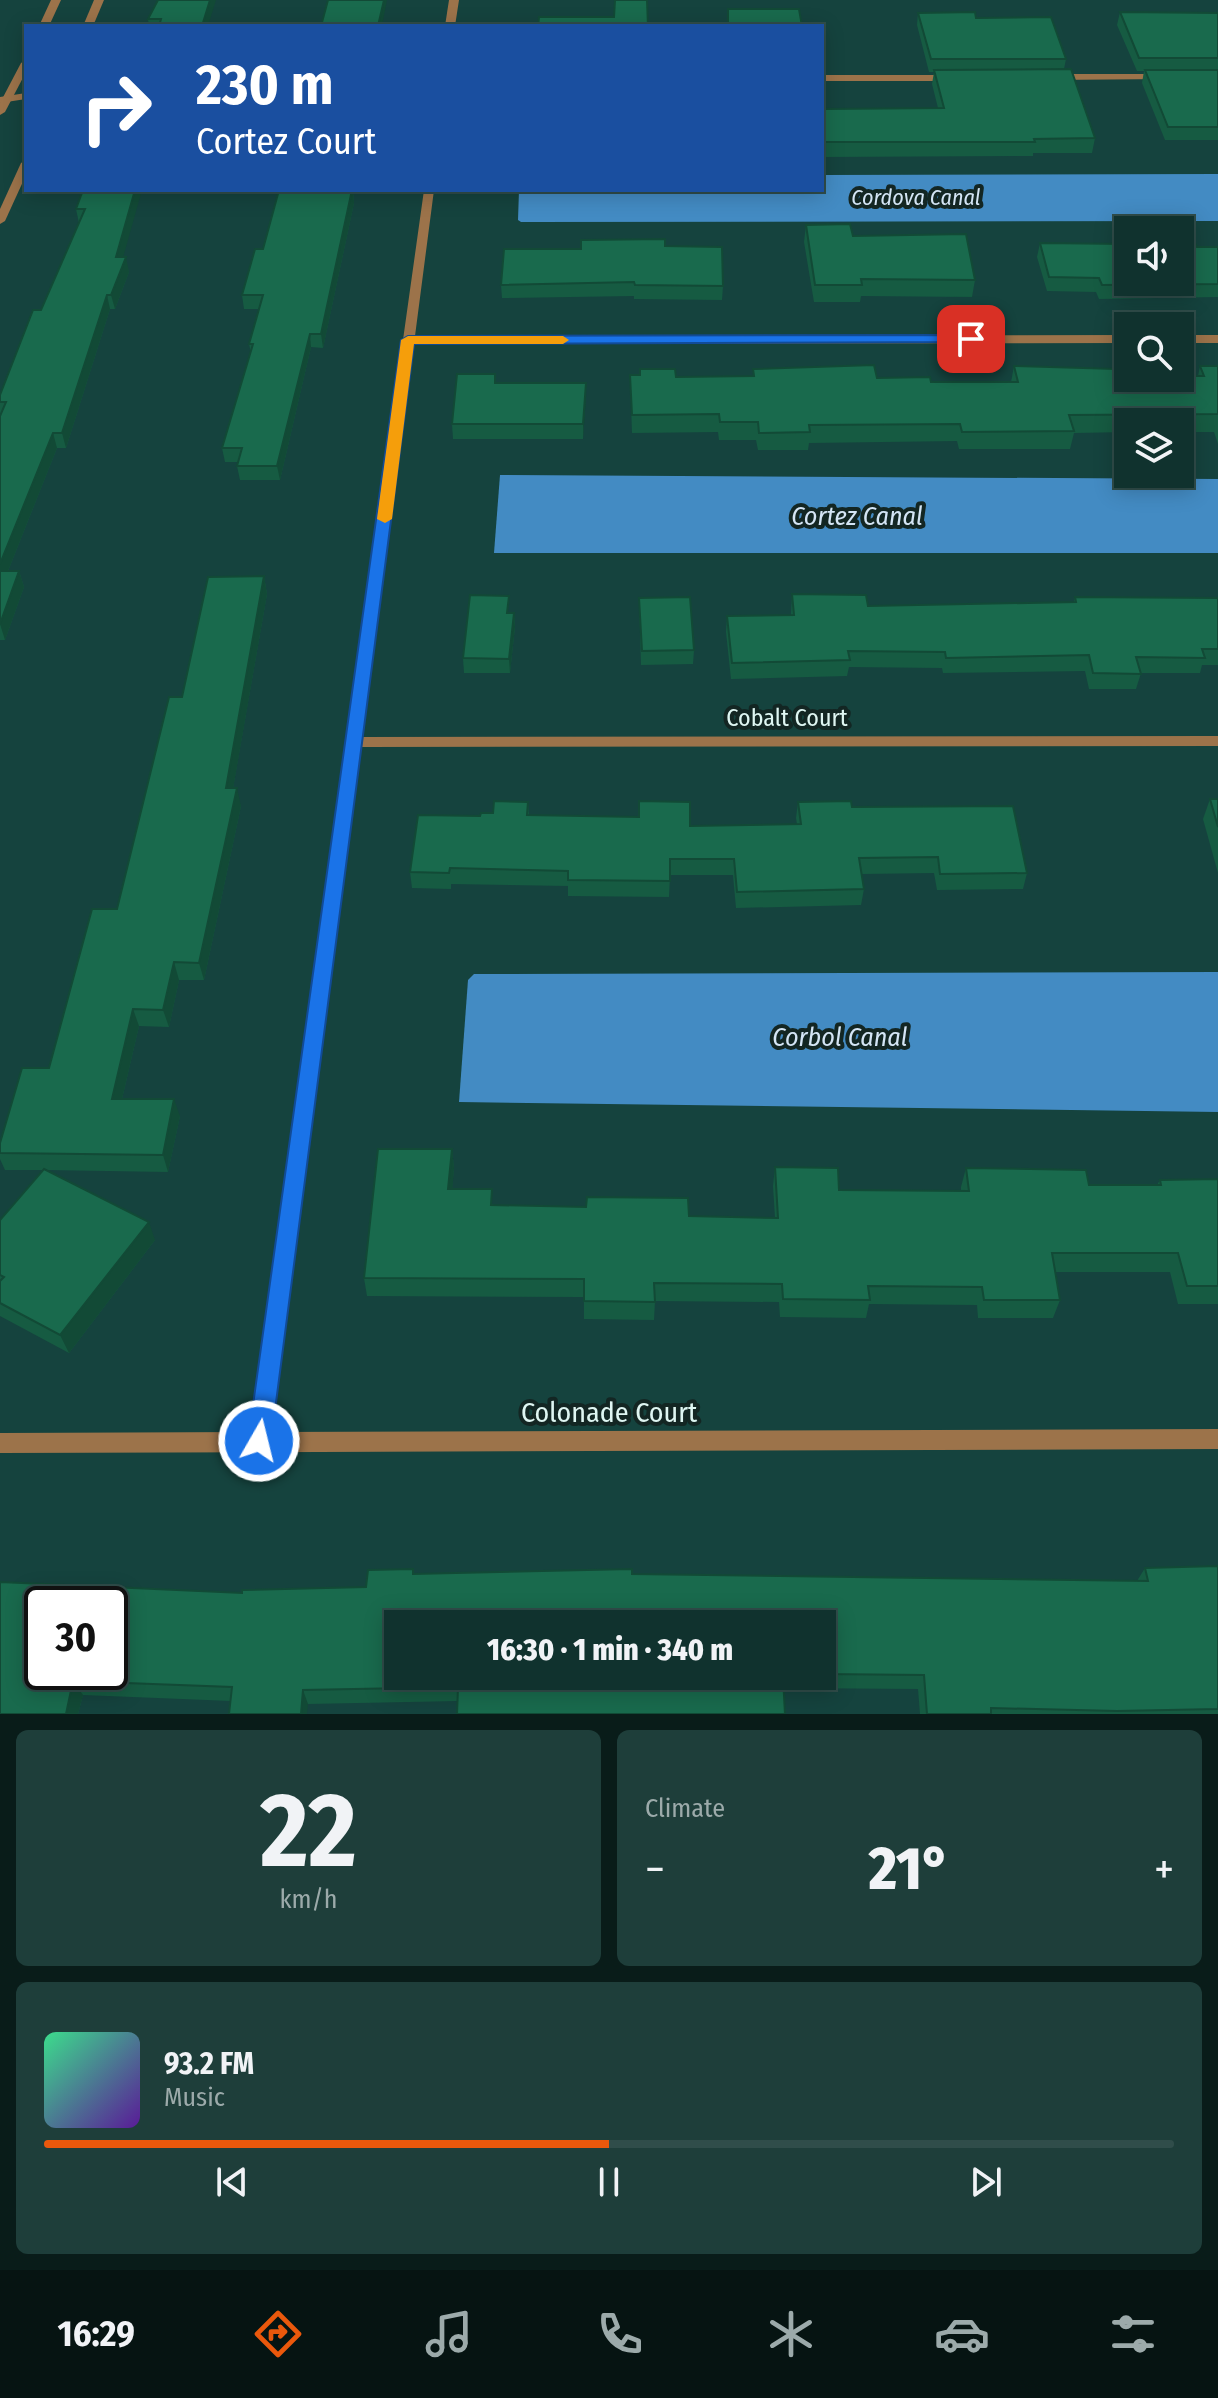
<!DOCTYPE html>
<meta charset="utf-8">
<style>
:root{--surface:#10322e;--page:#1e3e3a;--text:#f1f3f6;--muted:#9caaaa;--line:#304d4a;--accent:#ea580c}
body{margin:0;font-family:"Fira Sans Condensed",sans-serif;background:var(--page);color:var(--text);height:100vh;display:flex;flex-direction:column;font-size:30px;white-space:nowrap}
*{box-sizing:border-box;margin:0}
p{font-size:26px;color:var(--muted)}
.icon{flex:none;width:44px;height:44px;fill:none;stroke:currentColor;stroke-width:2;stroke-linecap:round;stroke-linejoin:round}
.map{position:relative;height:1714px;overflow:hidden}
.sheet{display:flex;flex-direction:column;gap:16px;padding:16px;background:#091c19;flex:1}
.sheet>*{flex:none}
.hud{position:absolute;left:24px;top:24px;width:800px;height:168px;border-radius:0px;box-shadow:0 4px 20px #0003,0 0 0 2px var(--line);background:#1a4fa0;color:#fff;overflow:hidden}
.buttons{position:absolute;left:1114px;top:216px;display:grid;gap:16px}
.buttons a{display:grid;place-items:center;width:80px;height:80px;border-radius:0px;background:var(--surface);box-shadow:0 4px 20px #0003,0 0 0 2px var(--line);font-size:40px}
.speed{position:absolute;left:24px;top:1586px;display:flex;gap:16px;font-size:40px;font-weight:700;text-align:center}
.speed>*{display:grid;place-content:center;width:104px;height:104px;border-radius:50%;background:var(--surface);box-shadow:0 4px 20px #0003,0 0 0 2px var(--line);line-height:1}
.speed .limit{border:4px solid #111;border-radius:12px;background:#fff;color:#111}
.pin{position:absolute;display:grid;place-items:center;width:68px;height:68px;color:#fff;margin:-34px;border-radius:16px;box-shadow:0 4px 12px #0006}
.me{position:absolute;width:88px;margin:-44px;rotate:8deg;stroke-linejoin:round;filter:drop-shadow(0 0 6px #0008)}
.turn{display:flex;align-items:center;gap:28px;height:168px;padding:0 40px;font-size:36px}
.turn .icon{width:104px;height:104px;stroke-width:2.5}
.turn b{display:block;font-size:56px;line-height:68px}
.big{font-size:60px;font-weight:800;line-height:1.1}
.sheet .card{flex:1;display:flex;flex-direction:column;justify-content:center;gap:12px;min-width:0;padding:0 28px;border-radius:12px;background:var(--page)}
.sheet .dial{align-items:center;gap:0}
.dial b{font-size:104px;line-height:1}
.song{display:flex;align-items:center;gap:24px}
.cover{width:96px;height:96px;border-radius:12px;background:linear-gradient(135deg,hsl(150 70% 55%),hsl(270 70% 35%))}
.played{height:8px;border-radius:4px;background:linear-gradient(90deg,var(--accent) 50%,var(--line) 50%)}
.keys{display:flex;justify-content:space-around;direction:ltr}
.heat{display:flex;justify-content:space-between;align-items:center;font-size:44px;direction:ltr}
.sheet .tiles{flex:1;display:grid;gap:16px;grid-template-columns:1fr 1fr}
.card:last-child{grid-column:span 2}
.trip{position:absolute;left:384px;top:1610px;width:452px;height:80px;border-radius:0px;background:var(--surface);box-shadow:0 4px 20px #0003,0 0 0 2px var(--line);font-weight:800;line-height:80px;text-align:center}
.tab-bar{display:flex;height:128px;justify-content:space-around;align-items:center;background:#061412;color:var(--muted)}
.tab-bar .icon{width:56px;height:56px}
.tab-bar .on{color:var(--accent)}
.tab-bar b{font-size:36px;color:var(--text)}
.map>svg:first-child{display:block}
.water{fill:#438bc3}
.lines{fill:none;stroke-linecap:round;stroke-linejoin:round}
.minor{fill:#9c734a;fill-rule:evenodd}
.tertiary{fill:#9c734a;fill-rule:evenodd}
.wall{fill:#165b42;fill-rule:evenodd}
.shaded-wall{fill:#124a36}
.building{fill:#196a4d;stroke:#124a36;stroke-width:2;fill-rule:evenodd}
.route{fill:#1a73e8;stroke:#114b97;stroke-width:2}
.slow{fill:#f59e0b}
.labels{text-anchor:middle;stroke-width:8;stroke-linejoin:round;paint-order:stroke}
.far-water-label{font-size:22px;font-style:italic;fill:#d4e5f5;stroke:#132623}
.street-label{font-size:24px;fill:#dff6f2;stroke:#132623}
.water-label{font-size:26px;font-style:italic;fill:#d4e5f5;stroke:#132623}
.near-street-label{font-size:28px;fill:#dff6f2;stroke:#132623}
</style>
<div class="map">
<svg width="1218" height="1714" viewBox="0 0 1218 1714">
<rect width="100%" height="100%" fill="#15433e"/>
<!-- water -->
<g class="water">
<polygon points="1218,174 1218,221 521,222 518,220 519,190 822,190 822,175"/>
<polygon points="500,475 1218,479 1218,553 494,553"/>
<polygon points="1218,972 1218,1112 459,1102 468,980 474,974"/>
</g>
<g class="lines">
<!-- minor -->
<g class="minor">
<polygon points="449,0 459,0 455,26 445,26"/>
<polygon points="1164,74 1167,75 1167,79 1052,80 1047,77 1052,74"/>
<polygon points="822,75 952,75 957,78 952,81 822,81"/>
<polygon points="26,93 26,99 0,103 0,97"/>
<polygon points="424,190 434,190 415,336 1128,335 1128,343 414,344 362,737 1218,736 1218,746 361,747 270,1432 1218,1429 1218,1449 0,1453 0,1433 250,1432"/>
<rect x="1180" y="335" width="38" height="8"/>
</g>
<!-- tertiary -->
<g class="tertiary">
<polygon points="51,0 61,0 49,26 39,26"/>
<polygon points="94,0 104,0 93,26 83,26"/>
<polygon points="26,60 26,72 5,112 0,115 0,103 21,63"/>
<polygon points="26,160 26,175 5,221 0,224 0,209 21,163"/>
</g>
</g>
<!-- wall -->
<g class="wall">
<polygon points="158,0 208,26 149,26 148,19"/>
<polygon points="1120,12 1218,13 1218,140 1165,140 1142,83 1144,71 1137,71 1117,25"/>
<polygon points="918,13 976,18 1066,59 1064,69 1095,138 1092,153 1033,153 1033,156 822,157 822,109 938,108 932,84 934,72 929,72 917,25"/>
<polygon points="83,190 123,257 129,272 115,309 110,309 66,448 57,448 8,571 19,571 24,587 5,640 0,640 0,395 41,310 79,223 76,209"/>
<polygon points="275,190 353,190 354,203 323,348 311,347 280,480 240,480 237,466 238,462 225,462 222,448 251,353 249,344 259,309 244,309 242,295 263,249 278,192 276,192"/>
<polygon points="806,225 853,236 975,280 972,297 861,296 860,302 814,302 804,242"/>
<polygon points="1040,243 1218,247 1218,297 1099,299 1096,292 1047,291 1037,257"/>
<polygon points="665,246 723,286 722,300 634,299 634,296 502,298 501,285 581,249"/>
<polygon points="1014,366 1120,376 1198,376 1200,366 1218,366 1218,444 1214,432 1180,432 1180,422 1128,422 1128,432 1074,433 1070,449 959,449 957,441 809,443 808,450 758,450 756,440 719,440 718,432 632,433 630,375 639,375 640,369 676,377 753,376 753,369 931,382 1011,382"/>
<polygon points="496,383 586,383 583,439 453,439 452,424"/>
<polygon points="264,576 267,594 233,788 241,806 204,980 179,980 169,1027 139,1026 122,1099 180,1116 168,1172 46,1170 155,1240 69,1353 0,1316 0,1220 43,1170 5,1170 0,1159 0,1143 49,1068 117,909 182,697"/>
<polygon points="792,594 868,606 1074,602 1075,597 1218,598 1218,665 1202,665 1200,673 1141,673 1136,689 1089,689 1085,671 943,673 942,668 849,667 847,676 731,679 726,632 727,616 791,615"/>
<polygon points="639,598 694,650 693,664 641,665"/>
<polygon points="509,613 514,613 515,627 510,673 464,673 463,658"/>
<polygon points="1210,799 1218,799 1218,873 1203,819"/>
<polygon points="528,802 529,816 690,826 797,824 796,818 798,802 852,807 1027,873 1023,889 937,890 934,873 862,874 864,889 861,905 736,908 733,875 670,875 669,897 568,896 568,886 451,884 451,889 412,888 410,872 480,816 493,813"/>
<polygon points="452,1149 454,1168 452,1189 494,1205 689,1216 775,1218 773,1186 775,1167 839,1190 961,1191 961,1187 966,1168 1089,1185 1157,1185 1160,1180 1218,1179 1218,1304 1178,1304 1170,1272 1055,1272 1060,1300 1053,1318 978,1318 977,1305 869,1304 866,1318 780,1317 779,1302 655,1301 654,1320 584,1319 584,1297 367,1296 364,1278"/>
<path d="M1218,1566V1714H920L918,1689L784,1688L458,1701L308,1704L83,1695L78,1714H0L242,1593L366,1587L413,1569L414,1574H632L1137,1581L1145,1568ZM822,1624V1676H398Z"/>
</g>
<!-- shaded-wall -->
<g class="shaded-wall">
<polygon points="210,0 216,0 208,26 202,26"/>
<polygon points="384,0 387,0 382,26 378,26"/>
<polygon points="135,190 142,190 119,272 116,257"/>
<polygon points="349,190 353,190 354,203 323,348 321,334"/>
<polygon points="126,257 129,272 115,309 111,295"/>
<polygon points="107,295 110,309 66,448 62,433"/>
<polygon points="310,334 311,347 280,480 277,466"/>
<polygon points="586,383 586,397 583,439 583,424"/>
<polygon points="53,433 57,448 2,586 0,580 0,564"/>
<polygon points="19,571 24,587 5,640 0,624"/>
<polygon points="264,576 267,594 230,806 226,788"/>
<polygon points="514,613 515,627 510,673 509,659"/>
<polygon points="237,788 241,806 204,980 199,963"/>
<polygon points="174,962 179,980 169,1027 163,1010"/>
<polygon points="133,1009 139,1026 118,1116 112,1099"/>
<polygon points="174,1099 180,1116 168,1172 163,1155"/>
<polygon points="452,1149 454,1168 451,1207 448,1189"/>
<polygon points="149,1222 155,1240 69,1353 60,1335"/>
<polygon points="73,1681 83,1695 78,1714 66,1714"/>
<polygon points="303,1690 308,1704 307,1714 301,1714"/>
</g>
<!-- building -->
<g class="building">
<polygon points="158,0 210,0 202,26 159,26 161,19 148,19"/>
<polygon points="328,0 384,0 378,26 321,26"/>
<polygon points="615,0 647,0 648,26 538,26 539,17 614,17"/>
<polygon points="728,9 799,9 802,26 728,26"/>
<polygon points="975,12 976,18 1051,17 1066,59 931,59 918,13"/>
<polygon points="1120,12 1218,13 1218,58 1139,58"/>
<polygon points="1071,69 1095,138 1034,139 1035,142 822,142 822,109 944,108 934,70"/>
<polygon points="1145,70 1218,70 1218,127 1168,127"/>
<polygon points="83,190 135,190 116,257 126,257 111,295 107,295 62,433 53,433 0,564 0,416 6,402 0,402 0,395 33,310 41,310 85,209 76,209"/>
<polygon points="279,190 352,190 321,334 310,334 277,466 237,466 242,448 222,448 253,344 249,344 263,295 242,295 255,249 263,249"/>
<polygon points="850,224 853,236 966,234 975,280 861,279 862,285 815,285 806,225"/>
<polygon points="1180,236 1191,236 1197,247 1218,247 1218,284 1102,285 1099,278 1049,277 1040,243 1128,244 1128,282 1180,282"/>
<polygon points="665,239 665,246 722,247 723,286 635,285 634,282 501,285 504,249 581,249 581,240"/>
<polygon points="874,365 877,378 930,377 931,382 1018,382 1014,366 1117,369 1120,376 1128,376 1128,378 1180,378 1180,376 1204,376 1200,366 1218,366 1218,414 1069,415 1074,431 962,432 960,424 809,425 810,432 759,433 758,422 720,422 719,414 632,415 630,375 640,375 640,369 675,369 676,377 754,376 753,369"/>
<polygon points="457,374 495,374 495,383 586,383 583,424 452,424"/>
<polygon points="0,571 19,571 0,624"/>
<polygon points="264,576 226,788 237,788 199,963 174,962 163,1010 133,1009 112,1099 174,1099 163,1155 0,1153 0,1143 22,1068 49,1068 92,909 117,909 169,697 182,697 208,577"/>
<polygon points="792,594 866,595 868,606 1076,602 1075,597 1218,598 1218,649 1202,649 1205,658 1136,657 1141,674 1093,673 1089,655 946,658 945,652 848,651 850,660 732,663 727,616 794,615"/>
<polygon points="470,595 509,596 507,613 514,613 509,659 463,658"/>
<polygon points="690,597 694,650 642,651 639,598"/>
<polygon points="1210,799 1218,799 1218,827"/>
<polygon points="494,801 528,802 527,815 639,817 639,801 690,802 690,826 801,824 798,802 851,801 852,807 1013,806 1027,873 940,874 938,857 859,858 864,889 737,892 734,859 670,859 670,881 568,880 568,871 450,868 449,873 410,872 418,815 480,816 481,813 493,813"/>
<polygon points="378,1149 452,1149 448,1189 492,1189 491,1205 586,1207 587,1197 688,1198 689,1216 778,1218 775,1167 838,1168 839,1190 969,1191 966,1168 1086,1170 1089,1185 1161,1185 1160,1180 1218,1179 1218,1286 1187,1286 1178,1253 1052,1253 1060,1300 984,1300 982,1287 868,1286 870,1300 783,1299 782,1284 654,1283 655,1302 584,1301 584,1279 364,1278"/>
<polygon points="44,1169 149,1222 60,1335 0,1303 0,1281 4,1277 0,1275 0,1220"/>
<path d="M1218,1566V1709L1117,1711L991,1708V1714H927L924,1675L822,1674V1624H398V1676H783L785,1714H457L458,1687L303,1690L301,1714H229L232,1687L73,1681L66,1714H0V1582L242,1593V1590L366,1587L368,1570L413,1569V1574L632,1569V1574L1148,1581L1145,1568ZM42,1604H110V1672H42Z"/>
</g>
<!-- route -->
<polygon class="route" points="971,335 976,337 976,342 414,344 271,1441 268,1449 259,1452 251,1449 248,1441 401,340 408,336"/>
<!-- slow -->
<polygon class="slow" points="408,336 563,336 569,340 563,344 414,344 392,519 385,523 377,519 401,340"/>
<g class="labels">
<!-- far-water labels -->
<g class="far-water-label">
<text x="916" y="205">Cordova Canal</text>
</g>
<!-- street labels -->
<g class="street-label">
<text x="787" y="726">Cobalt Court</text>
</g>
<!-- water labels -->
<g class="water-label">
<text x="857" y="525">Cortez Canal</text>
<text x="840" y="1046">Corbol Canal</text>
</g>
<!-- near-street labels -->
<g class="near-street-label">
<text x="609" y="1422">Colonade Court</text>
</g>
</g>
</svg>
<div class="buttons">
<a><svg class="icon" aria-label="sound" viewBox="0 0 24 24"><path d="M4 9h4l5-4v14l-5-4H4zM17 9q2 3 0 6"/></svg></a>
<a><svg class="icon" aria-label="search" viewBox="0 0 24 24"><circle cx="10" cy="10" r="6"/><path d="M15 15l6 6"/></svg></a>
<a><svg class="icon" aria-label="layers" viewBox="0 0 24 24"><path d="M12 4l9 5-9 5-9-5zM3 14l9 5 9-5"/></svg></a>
</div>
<div class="speed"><div class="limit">30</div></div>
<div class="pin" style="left:971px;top:339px;background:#d93025"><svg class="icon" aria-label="arrive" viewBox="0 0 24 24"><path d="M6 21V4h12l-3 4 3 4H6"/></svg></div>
<svg class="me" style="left:259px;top:1441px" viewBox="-20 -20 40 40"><circle r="17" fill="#1a73e8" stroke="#fff" stroke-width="3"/><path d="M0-11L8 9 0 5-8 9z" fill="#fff"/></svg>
<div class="trip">16:30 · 1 min · 340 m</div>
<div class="hud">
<div class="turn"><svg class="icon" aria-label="right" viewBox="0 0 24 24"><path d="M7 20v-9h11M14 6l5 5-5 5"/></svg><div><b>230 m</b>Cortez Court</div></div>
</div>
</div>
<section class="sheet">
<div class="tiles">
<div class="card dial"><b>22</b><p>km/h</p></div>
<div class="card"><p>Climate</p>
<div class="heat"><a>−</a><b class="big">21°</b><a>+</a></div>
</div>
<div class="card">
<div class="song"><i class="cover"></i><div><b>93.2 FM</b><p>Music</p></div></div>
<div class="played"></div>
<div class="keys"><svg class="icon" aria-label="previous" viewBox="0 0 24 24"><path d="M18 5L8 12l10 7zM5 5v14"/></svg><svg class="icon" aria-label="pause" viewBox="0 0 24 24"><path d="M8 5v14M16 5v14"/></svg><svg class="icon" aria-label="next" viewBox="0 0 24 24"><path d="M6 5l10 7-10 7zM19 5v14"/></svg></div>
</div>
</div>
</section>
<nav class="tab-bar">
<b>16:29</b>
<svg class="icon on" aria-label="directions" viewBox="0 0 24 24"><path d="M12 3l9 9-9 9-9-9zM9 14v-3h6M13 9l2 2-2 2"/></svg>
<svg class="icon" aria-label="music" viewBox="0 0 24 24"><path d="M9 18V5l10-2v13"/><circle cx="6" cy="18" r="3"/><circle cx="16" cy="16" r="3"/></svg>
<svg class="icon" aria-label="phone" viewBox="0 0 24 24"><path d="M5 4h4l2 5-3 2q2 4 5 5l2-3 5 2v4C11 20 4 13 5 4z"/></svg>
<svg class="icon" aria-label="climate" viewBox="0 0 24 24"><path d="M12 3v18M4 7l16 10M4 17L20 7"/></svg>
<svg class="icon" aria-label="car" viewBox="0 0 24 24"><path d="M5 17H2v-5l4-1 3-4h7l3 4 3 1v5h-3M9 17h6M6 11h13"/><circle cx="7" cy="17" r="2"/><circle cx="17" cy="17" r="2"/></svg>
<svg class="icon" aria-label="filters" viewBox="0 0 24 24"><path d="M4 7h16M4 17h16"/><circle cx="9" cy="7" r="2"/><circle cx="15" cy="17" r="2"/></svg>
</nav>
